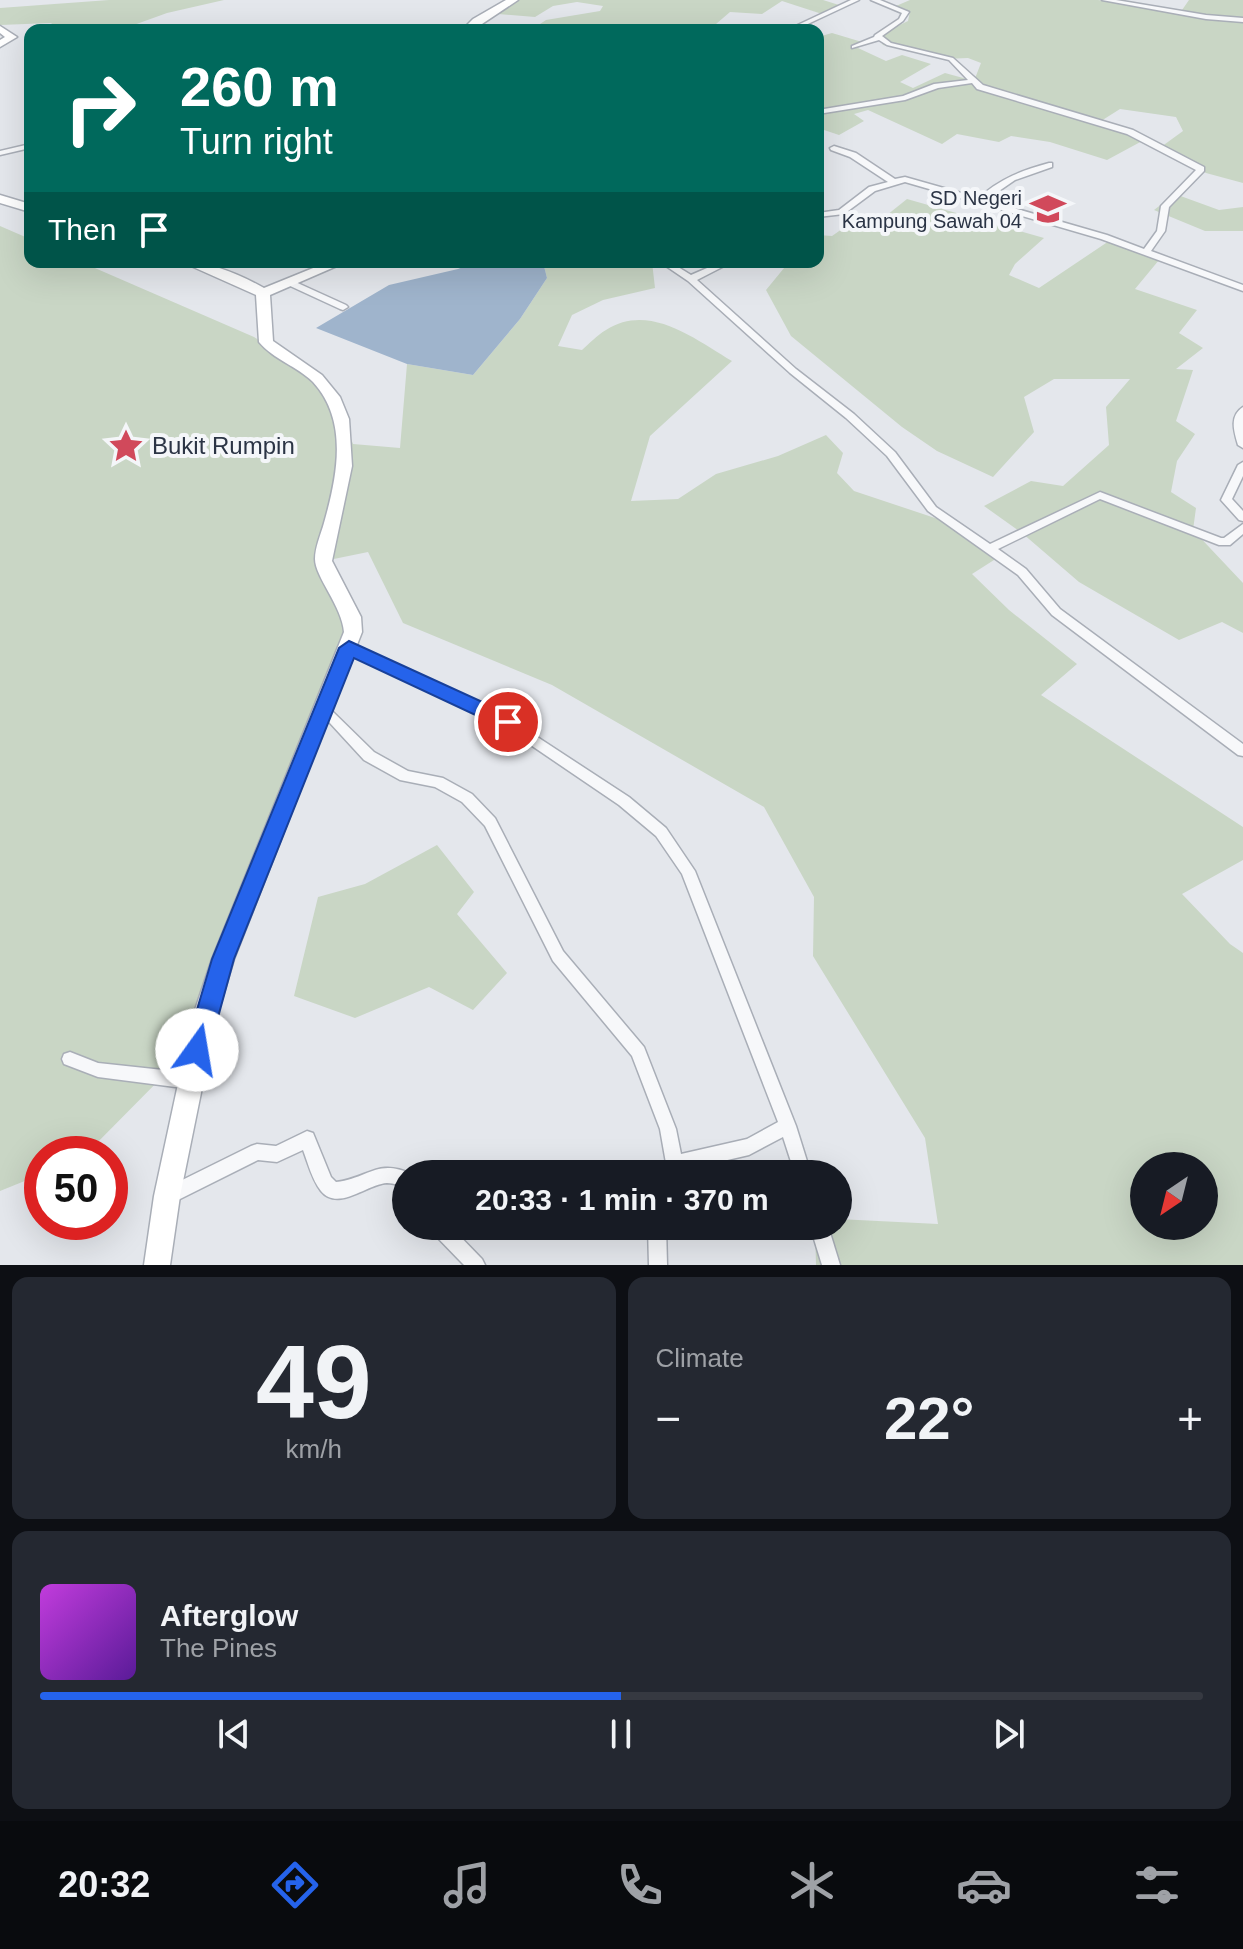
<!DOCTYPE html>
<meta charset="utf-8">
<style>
:root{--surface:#171b24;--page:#242831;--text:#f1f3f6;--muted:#9ea1a6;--line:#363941;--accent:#2563eb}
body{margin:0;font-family:Helvetica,sans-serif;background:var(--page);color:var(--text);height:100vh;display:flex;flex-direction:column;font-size:30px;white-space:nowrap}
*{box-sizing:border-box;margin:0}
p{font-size:26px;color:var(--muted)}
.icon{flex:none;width:44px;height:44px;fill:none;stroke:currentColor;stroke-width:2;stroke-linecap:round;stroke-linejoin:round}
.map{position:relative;height:1265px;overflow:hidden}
.panel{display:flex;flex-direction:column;gap:12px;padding:12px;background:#0d0f14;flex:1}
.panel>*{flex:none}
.top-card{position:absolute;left:24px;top:24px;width:800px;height:244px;border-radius:16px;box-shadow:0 8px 32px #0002;background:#00695c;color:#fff;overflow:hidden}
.needle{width:52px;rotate:215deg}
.controls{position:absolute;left:1130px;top:1152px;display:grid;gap:16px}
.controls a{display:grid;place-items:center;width:88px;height:88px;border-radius:50%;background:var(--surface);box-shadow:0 8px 32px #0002;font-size:40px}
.speed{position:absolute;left:24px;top:1136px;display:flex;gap:16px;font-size:40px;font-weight:700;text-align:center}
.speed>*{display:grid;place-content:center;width:104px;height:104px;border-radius:50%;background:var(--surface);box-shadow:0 8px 32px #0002;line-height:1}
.speed .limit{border:12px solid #d22;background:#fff;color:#111}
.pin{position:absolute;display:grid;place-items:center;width:68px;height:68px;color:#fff;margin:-34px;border:4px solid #fff;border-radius:50%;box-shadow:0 2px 8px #0007}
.me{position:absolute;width:88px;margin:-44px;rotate:13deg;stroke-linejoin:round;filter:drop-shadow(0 0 6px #0008)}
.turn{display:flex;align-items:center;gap:28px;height:168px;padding:0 24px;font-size:36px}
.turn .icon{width:104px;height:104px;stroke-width:2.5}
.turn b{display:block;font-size:56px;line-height:68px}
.then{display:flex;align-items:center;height:76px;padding:0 24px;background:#0003;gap:16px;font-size:30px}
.big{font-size:60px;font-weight:800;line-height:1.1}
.panel .card{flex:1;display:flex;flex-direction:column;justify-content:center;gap:12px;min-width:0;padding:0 28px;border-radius:16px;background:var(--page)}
.panel .dial{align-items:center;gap:0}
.dial b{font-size:104px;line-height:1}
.song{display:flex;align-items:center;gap:24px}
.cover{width:96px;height:96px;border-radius:12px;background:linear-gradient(135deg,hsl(290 70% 55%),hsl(270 70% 35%))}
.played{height:8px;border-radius:4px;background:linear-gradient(90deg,var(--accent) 50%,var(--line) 50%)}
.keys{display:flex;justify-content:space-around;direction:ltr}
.heat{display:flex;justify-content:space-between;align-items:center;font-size:44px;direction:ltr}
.panel .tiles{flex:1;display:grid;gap:12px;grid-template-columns:1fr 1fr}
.card:last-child{grid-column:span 2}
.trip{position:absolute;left:392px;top:1160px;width:460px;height:80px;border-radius:40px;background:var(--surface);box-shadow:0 8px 32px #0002;font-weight:800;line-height:80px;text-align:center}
.dock{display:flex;height:128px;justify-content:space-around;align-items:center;background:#090b0e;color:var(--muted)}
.dock .icon{width:56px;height:56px}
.dock .selected{color:var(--accent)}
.dock b{font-size:36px;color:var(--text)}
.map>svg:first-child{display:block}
.green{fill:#c9d6c5;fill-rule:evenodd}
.water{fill:#9fb4cc}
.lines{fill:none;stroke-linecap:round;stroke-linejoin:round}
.street-casing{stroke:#a9aeb7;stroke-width:3}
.secondary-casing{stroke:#a9aeb7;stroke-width:3}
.street{fill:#f7f8fa;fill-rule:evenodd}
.secondary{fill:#fff;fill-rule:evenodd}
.route{fill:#2563eb;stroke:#184099;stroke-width:2}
.labels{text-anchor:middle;stroke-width:8;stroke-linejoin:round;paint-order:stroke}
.far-poi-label{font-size:20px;fill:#2b3445;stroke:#f4f6f9;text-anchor:end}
.poi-label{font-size:24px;fill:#2b3445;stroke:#f4f6f9;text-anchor:start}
</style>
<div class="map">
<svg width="1243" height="1265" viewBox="0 0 1243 1265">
<rect width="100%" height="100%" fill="#e4e7ec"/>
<!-- green -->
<g class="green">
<polygon points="109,0 224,0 167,13 120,30 58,30 51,23 0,25 0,8"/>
<polygon points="519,0 823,0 839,5 822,14 782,1 762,14 730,12 716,24 725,30 552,30 540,24 546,20 600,11 603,6 577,2 553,6 535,17 498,14"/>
<polygon points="910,0 1098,0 1180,13 1189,0 1243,0 1243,183 1206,173 1161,147 1183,131 1176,117 1120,109 1101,121 1144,140 1107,160 1050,142 1011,136 999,142 957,134 942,144 868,110 854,114 864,121 839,135 818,128 818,37 832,33 862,42 858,48 886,61 902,55 931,64 900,82 913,88 945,73 974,81 981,63 968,58 944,59 883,45 877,36 908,21 910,11 896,6"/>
<polygon points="1175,194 1219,210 1243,207 1243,231 1205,231 1154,210"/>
<polygon points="907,199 1044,238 1015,264 1009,275 1039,288 1109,241 1159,260 1135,289 1197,310 1179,333 1203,348 1176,369 1193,370 1176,421 1195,434 1177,461 1171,492 1196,508 1193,530 1243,583 1243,633 1222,622 1179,640 1079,582 1022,533 984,506 1031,481 1063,486 1109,445 1106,407 1130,379 1054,379 1024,397 1034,432 993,477 937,451 902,427 791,336 766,290 789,262 818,262 818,235 832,236 852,222 872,227"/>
<path d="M0,226L30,239V262H81L254,337L302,368L336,397L353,444L400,448L407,364L473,375L520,319L547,278L543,262H652L655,288L603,300L572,315L558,346L582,350C589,344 597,335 606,330C649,302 695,339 732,361L650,436L631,501L678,499L716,474L778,456L826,435L843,453L837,473L854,491L947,522L1005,553L972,574L1009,610L1077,664L1041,695L1243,827V860L1182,894L1230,944L1243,953V1265H816L815,1226H838V1219L938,1224L925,1138L813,956L814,897L764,807L552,685L403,623L368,552L324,561L351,640L175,1064L86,1154H42V1174L0,1191ZM1144,1166H1204V1226H1144Z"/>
<polygon points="437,845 474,892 457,914 507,973 473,1010 429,987 355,1018 294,996 318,897 365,884"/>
</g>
<!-- water -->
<polygon class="water" points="475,262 543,262 547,278 520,319 473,375 407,364 316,328 389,285 458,269"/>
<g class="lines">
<!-- street casing -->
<g class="street-casing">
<g id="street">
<polygon points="851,0 859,0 795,30 787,30"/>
<path d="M871,0H880L909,12L903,21L882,36L891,43L953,58L983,85L1133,130L1204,167V171L1169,207L1165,231L1151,251L1243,285V291L1101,239L905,182L875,191L844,214L818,217V213L839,210L869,187L888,182L850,157L831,150L830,148L834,146L856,153L895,179L905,177L979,198C999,179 1023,170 1049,163H1052V167L1015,180L986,200L1107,235L1144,249L1157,231L1161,206L1196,170L1127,134L977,89L972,83L938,88L905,100L818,114V110L903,96L934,84L968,80L949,60L887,45L879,40L852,48V46L874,37L875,35L899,19L902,13Z"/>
<polygon points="1102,0 1116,0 1206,15 1243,18 1243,22 1206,19"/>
<polygon points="30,144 30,148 0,155 0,151"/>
<polygon points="818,152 822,154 821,157 818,157"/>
<polygon points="660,262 670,262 691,275 721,262 732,262 697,280 796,369 854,414 895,452 936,507 990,544 1100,492 1221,538 1224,538 1243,524 1243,534 1230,545 1219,545 1100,499 998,549 1026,569 1060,609 1243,744 1243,756 1238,755 1052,615 1018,575 928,511 887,456 846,418 790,373 688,281"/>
<polygon points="291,280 346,305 348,307 343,310 340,309 288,285 287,283"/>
<path d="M1243,407V448L1238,445C1234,431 1229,416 1243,407Z"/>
<polygon points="1243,462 1243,476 1232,499 1243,511 1243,521 1239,520 1221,500 1238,465"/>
<polygon points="349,644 493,708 629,797 666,828 695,871 796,1126 811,1174 795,1174 783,1137 749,1155 680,1171 678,1174 661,1174 666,1163 660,1129 632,1056 553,961 485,826 462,802 435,787 400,780 364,760 318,710 320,707 328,707 374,752 408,771 443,778 472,794 495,818 563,951 644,1047 676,1129 681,1154 747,1139 778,1122 682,874 656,836 619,805 485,714 345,651 343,648 345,645"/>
<polygon points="70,1052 98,1063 191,1073 197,1076 199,1081 197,1086 191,1089 98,1077 64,1064 62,1059 64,1054"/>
<path d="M307,1131L313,1133L331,1177L336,1182C369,1178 377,1158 412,1174H406V1188C400,1186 394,1183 387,1183C367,1184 338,1212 321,1191C312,1180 308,1163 303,1150L277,1162L258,1160L176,1201L170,1203L164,1201L162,1195L164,1189L251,1146L257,1144L276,1146Z"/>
<polygon points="429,1226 450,1226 482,1259 485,1265 464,1265 432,1232"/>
<polygon points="648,1226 666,1226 667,1265 649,1265"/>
<polygon points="810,1226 828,1226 840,1265 822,1265"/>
</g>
</g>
<!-- secondary casing -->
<g class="secondary-casing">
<g id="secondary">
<polygon points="506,0 518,0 473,30 462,30 473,19"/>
<polygon points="0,26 17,37 0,47 0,40 5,37 0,33"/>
<polygon points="0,195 30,204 30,212 0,203"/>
<path d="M182,262C211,262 239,274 264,288L328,262H346L270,295L273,341L322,375L340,397L349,419L352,466L332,561L361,617L362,632L234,959L216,1019L180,1196L170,1265H144L154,1196L192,1019L212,959L344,632C342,606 315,577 315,559C315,547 321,534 324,523C337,477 349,421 313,382C297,366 274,360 259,342L256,295Z"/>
</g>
</g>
<!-- street -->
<use href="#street" class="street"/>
<!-- secondary -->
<use href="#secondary" class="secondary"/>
</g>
<!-- route -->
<polygon class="route" points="349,641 515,717 518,722 515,727 501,727 354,658 234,959 209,1050 206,1058 197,1061 189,1058 185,1050 212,959 339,648"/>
<!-- icons -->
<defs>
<g id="school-bare" transform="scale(2.76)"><path d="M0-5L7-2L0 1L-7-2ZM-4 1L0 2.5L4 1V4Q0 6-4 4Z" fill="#d1495b" stroke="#f4f6f9" stroke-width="2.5" paint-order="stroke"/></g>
<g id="sight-bare" transform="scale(2.76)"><path d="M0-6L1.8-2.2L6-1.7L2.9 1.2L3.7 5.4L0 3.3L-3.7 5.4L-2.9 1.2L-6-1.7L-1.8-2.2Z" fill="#d1495b" stroke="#f4f6f9" stroke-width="2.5" paint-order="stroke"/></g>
</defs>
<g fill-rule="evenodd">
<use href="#school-bare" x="1048" y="209"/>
<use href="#sight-bare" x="126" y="446"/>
</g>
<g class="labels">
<!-- far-poi labels -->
<g class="far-poi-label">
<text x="1022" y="205">SD Negeri<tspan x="1022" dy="23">Kampung Sawah 04</tspan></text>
</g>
<!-- poi labels -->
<g class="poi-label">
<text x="152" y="454">Bukit Rumpin</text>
</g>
</g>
</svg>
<div class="controls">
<a><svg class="needle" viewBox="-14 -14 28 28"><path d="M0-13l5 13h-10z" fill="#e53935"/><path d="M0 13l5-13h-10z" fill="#9ea1a6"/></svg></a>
</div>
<div class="speed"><div class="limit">50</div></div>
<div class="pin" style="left:508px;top:722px;background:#d93025"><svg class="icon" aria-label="arrive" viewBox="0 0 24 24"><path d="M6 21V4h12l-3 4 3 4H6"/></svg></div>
<svg class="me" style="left:197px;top:1050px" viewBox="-20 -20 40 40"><circle r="19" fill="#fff"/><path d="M0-13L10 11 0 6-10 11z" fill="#2563eb"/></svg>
<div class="trip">20:33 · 1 min · 370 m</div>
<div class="top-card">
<div class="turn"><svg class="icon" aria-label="right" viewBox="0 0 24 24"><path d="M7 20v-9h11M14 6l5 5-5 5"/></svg><div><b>260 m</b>Turn right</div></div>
<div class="then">Then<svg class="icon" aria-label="arrive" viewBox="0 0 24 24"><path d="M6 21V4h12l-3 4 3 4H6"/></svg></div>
</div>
</div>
<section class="panel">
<div class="tiles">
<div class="card dial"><b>49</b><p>km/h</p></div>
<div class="card"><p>Climate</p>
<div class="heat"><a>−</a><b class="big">22°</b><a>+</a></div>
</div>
<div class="card">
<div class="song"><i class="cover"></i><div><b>Afterglow</b><p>The Pines</p></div></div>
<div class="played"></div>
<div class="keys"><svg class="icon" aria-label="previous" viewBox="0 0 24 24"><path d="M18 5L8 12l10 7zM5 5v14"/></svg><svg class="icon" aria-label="pause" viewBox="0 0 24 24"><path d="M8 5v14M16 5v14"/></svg><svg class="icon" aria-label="next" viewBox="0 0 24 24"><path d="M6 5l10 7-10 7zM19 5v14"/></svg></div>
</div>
</div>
</section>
<nav class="dock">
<b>20:32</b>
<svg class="icon selected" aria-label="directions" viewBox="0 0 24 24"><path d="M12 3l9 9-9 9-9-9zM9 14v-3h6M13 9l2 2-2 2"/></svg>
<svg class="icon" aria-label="music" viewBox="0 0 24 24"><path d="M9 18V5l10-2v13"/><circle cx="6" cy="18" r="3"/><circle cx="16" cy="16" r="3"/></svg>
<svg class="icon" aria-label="phone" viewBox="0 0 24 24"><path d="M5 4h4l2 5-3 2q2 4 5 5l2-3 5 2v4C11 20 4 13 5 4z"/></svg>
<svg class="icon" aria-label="climate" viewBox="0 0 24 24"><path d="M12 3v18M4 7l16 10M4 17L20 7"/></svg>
<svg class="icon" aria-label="car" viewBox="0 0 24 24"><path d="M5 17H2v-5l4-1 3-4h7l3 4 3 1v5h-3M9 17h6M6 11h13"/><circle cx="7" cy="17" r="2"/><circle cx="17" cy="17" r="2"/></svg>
<svg class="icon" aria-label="filters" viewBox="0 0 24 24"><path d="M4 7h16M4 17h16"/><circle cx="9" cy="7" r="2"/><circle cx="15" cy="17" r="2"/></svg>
</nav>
